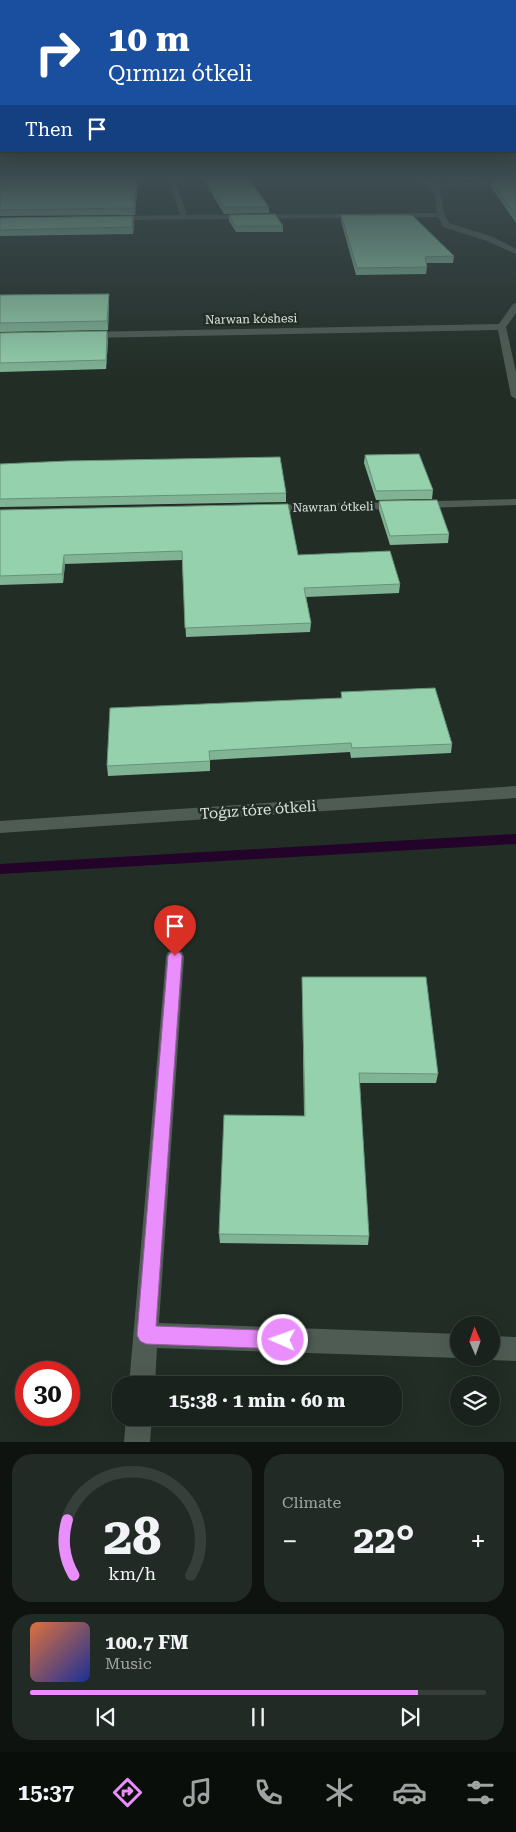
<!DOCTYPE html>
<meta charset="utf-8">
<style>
:root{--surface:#19221c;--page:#222a25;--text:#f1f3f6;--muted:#9fa4a3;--line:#373f3b;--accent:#ea8dfd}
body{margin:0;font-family:"Roboto Serif",serif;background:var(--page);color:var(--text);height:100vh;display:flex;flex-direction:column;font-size:19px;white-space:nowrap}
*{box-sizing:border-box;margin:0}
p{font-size:16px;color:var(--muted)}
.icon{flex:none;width:28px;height:28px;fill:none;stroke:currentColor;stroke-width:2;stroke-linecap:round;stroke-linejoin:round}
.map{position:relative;height:1442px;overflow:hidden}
.drawer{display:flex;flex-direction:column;gap:12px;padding:12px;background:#0e130f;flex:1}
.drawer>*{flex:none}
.top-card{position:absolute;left:0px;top:0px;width:516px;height:152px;box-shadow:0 5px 20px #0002,0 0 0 1px var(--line);background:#1a4fa0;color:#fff;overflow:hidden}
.needle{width:32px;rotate:358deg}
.buttons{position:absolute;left:450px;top:1316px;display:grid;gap:10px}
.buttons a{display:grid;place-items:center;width:50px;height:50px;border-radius:50%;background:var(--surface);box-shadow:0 5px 20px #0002,0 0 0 1px var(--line);font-size:25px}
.speed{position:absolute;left:15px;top:1361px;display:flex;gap:10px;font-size:25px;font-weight:700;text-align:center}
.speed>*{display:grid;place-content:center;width:65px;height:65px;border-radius:50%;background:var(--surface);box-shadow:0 5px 20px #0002,0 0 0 1px var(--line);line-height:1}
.speed .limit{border:8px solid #d22;background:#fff;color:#111}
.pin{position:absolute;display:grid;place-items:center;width:42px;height:42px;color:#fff;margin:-51px -21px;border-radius:50% 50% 50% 0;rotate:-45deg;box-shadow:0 0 5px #0007}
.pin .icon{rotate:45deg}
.me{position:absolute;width:55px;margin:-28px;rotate:272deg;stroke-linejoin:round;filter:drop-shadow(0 0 4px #0008)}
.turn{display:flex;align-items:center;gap:18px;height:105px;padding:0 25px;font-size:22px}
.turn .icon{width:65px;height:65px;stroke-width:2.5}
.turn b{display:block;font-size:35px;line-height:42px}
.then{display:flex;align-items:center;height:48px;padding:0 25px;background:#0003;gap:10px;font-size:19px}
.big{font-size:38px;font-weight:700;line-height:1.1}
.drawer .card{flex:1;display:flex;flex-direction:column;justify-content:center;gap:8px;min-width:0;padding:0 18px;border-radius:20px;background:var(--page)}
.drawer .dial{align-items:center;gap:0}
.dial svg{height:130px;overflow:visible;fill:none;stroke:var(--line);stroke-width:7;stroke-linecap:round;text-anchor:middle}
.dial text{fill:var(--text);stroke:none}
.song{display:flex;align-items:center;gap:15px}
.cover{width:60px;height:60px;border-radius:8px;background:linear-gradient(135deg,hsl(20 70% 55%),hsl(230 70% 35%))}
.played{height:5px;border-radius:2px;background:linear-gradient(90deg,var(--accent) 85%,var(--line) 85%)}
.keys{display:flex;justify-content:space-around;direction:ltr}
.heat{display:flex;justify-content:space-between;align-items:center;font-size:28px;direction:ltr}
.drawer .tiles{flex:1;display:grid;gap:12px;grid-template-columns:1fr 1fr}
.card:last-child{grid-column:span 2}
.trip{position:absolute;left:112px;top:1376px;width:290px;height:50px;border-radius:20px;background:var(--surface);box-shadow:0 5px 20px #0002,0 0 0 1px var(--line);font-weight:700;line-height:50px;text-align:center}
.dock{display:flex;height:80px;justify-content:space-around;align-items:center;background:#0a0e0b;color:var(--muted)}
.dock .icon{width:35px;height:35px}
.dock .active{color:var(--accent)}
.dock b{font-size:22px;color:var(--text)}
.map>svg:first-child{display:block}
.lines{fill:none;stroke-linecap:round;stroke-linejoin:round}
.stream{fill:#230329;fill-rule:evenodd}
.service{fill:#4f5c54;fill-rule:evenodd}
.minor{fill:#4f5c54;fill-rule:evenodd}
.wall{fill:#80b495}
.shaded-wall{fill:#689279}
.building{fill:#95d1ad;stroke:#689279}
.route{fill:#ea8dfd;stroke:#985ca4}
.labels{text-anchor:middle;stroke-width:5;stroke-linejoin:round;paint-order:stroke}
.far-street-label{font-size:12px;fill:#dce4df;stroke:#212d25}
.street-label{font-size:15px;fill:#dce4df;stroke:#212d25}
</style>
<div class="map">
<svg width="516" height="1442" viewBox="0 0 516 1442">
<rect width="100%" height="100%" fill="#212d25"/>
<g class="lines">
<!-- stream -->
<polygon class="stream" points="516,834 516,844 0,874 0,864"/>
<!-- service -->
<polygon class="service" points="516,179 516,183 436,189 433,187 436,185"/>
<!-- minor -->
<g class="minor">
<path d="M168,177H174L187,215L437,213L434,193L419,177H427C450,195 437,204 449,223L493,237L516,249V254L487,241L443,227L438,217L111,220L110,218L114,216L180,215Z"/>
<polygon points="516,303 516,313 506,327 516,372 516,399 511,396 498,330 86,338 81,335 86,332 499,324 513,304"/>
<polygon points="516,499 516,505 269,513 263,509 269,505"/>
<polygon points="516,786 516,798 0,833 0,821"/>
<polygon points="175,950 182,952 184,957 159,1323 459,1334 459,1358 461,1358 459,1358 157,1348 155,1385 129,1385 166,957 168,952"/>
<polygon points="491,1336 516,1337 516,1361 491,1360 484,1358 491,1358"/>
<polygon points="126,1418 152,1418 150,1442 124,1442"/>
</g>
</g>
<!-- wall -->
<g class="wall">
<polygon points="0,177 138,177 135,215 0,216"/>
<polygon points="202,177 247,177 269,207 269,213 224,214"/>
<polygon points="484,177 516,177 516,178 485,179"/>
<polygon points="516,179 516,223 491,187 491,181"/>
<polygon points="229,215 283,226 283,232 236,232 229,221"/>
<polygon points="341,215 454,256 453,263 426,263 427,267 426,274 356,275 341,221"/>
<polygon points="133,216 134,222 133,234 0,236 0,218"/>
<polygon points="0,295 109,302 108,330 0,332"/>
<polygon points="0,333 108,340 106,369 0,372"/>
<polygon points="365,455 433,490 432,499 376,500 364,463"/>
<polygon points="0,464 286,493 286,502 0,507"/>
<polygon points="379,501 449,534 448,543 390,545 379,510"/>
<polygon points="0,510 298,555 400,584 399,593 306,597 311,623 310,632 186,637 182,560 65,564 63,583 0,585"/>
<polygon points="341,692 452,744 451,753 351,758 350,752 210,760 210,771 108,776 107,766 341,698"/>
<polygon points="302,977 438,1074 436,1083 359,1083 369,1236 368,1245 220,1243 219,1234 304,1116"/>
</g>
<!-- shaded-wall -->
<g class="shaded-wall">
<polygon points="137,177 138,177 135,215 134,208"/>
<polygon points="133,216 134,222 133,234 132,227"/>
<polygon points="109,294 109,302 108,330 107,321"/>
<polygon points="107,331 108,340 106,369 106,360"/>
<polygon points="64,555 65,564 63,583 62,574"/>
</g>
<!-- building -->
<g class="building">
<polygon points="0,177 137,177 134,208 0,210"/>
<polygon points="205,177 247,177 269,207 224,207"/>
<polygon points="516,179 516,215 491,181"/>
<polygon points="275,214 283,226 235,226 229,215"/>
<polygon points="341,215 412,215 454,256 425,257 427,267 357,268"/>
<polygon points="133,216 132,227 0,230 0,218"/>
<polygon points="109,294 107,321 0,323 0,295"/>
<polygon points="107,331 106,360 0,363 0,333"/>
<polygon points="419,454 433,490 376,491 365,455"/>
<polygon points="280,457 286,493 0,499 0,464 67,461"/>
<polygon points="437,500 449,534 390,536 379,501"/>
<polygon points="288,504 298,555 390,551 400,584 304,588 311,623 185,628 182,551 64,555 62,574 0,576 0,510"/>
<polygon points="435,688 452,744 352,748 351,743 209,751 210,761 107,766 110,708 342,698 341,692"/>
<polygon points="302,977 426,977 438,1074 359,1073 369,1236 219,1234 224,1115 305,1116"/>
</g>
<!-- sky -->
<linearGradient id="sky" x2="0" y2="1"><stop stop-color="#121914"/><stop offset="0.47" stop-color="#3d4c51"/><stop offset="1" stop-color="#3d4c51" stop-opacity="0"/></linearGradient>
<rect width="516" height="379" fill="url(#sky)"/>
<!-- route -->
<polygon class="route" points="175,951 180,953 182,956 156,1326 283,1331 290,1333 292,1340 290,1347 283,1349 146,1344 140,1341 137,1335 168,956 170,953"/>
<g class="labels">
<!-- far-street labels -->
<g class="far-street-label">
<text transform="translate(251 319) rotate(-1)" y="4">Narwan kóshesi</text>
<text transform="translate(333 507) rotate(-1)" y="4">Nawran ótkeli</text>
</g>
<!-- street labels -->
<g class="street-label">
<text transform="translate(258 810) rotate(-4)" y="5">Toǵız tóre ótkeli</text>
</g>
</g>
</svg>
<div class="buttons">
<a><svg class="needle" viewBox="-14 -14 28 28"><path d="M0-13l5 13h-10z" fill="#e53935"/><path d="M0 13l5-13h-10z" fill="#9fa4a3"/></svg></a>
<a><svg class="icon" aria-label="layers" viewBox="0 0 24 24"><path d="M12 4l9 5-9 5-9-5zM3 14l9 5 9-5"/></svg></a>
</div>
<div class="speed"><div class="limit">30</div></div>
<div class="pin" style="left:175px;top:956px;background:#d93025"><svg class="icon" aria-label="arrive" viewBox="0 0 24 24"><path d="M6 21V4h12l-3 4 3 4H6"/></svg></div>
<svg class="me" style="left:283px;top:1340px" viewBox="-20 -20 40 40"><circle r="17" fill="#ea8dfd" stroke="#fff" stroke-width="3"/><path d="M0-11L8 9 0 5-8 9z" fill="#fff"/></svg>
<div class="trip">15:38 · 1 min · 60 m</div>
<div class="top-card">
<div class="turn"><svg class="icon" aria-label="right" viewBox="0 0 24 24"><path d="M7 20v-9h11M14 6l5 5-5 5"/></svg><div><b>10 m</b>Qırmızı ótkeli</div></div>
<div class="then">Then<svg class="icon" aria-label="arrive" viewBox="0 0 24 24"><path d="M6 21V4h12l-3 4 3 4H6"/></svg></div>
</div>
</div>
<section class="drawer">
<div class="tiles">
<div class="card dial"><svg viewBox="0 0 100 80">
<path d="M14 69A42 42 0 1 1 86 69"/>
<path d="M14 69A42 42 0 0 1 10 35" stroke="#ea8dfd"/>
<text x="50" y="56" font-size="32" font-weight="700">28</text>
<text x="50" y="72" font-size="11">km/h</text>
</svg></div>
<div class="card"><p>Climate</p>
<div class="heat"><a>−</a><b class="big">22°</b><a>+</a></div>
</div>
<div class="card">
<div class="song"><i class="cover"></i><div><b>100.7 FM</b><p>Music</p></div></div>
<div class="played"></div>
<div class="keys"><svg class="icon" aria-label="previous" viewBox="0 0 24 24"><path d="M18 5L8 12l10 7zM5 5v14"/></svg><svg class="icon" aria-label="pause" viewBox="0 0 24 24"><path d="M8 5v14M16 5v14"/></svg><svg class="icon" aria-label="next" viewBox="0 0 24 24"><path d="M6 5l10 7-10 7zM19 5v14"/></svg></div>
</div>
</div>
</section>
<nav class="dock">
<b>15:37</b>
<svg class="icon active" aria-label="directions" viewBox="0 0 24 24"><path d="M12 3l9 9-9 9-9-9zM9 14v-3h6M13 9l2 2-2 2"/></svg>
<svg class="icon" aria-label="music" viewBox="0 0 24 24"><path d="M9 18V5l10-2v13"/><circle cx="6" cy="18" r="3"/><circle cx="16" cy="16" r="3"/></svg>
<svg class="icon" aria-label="phone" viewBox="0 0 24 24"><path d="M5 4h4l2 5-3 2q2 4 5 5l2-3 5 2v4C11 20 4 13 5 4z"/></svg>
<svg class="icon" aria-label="climate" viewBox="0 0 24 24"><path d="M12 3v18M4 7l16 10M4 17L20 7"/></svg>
<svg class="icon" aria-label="car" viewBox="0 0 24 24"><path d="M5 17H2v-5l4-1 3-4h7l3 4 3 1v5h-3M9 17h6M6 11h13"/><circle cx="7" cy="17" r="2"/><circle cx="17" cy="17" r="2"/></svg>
<svg class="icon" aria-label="filters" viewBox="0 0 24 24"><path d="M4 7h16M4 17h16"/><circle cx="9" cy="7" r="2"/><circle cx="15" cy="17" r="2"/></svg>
</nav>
